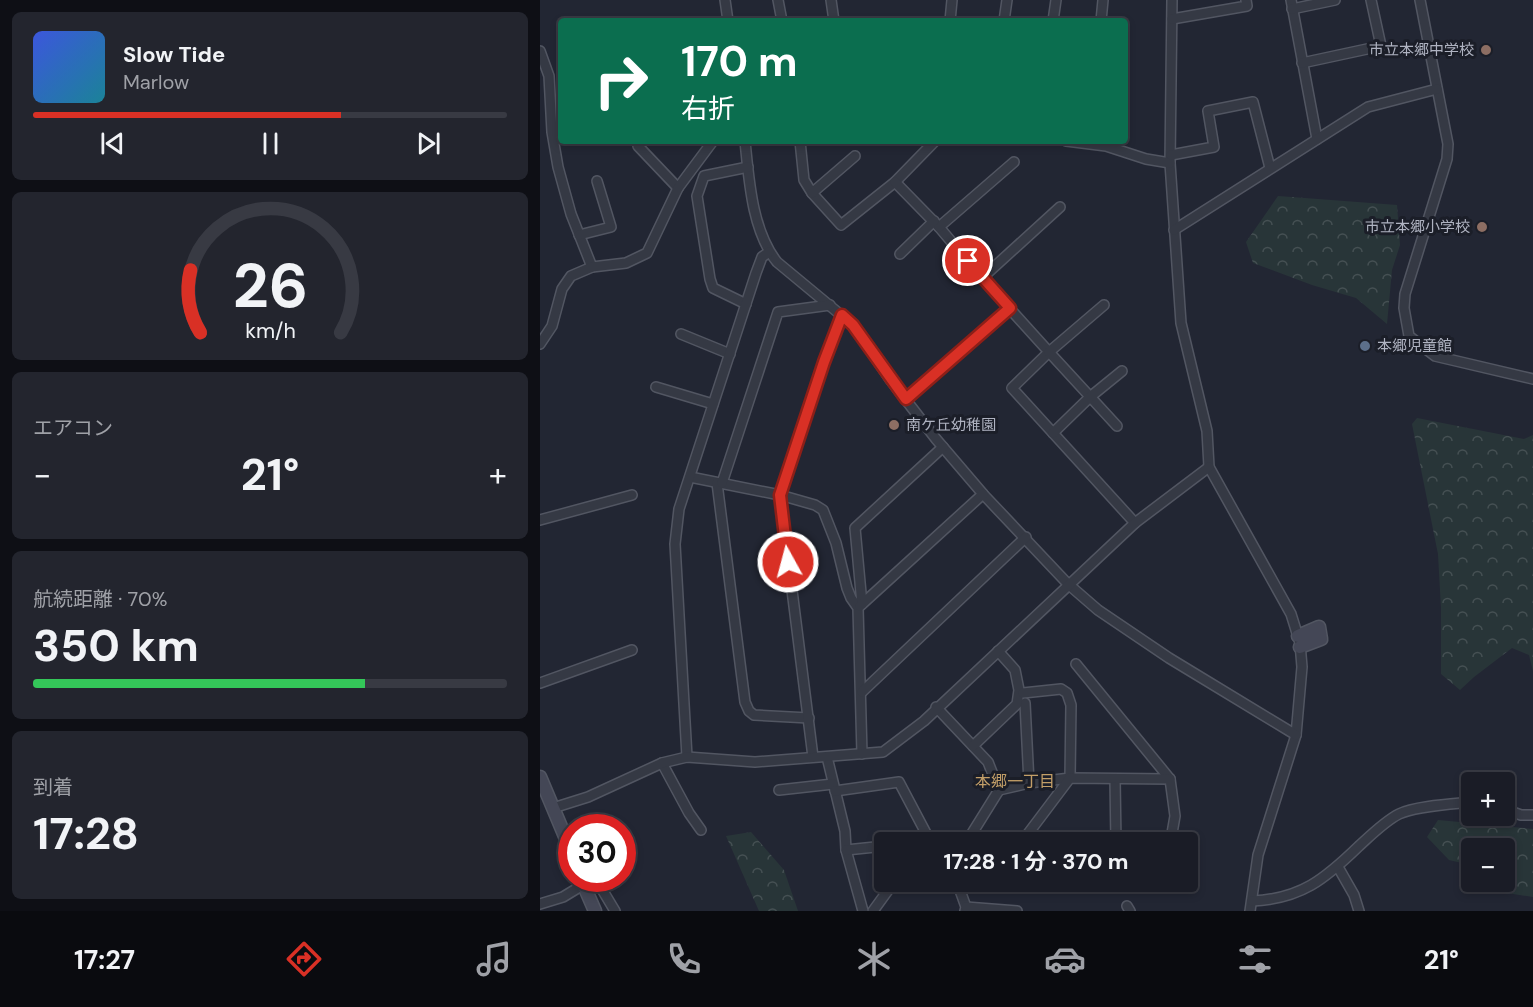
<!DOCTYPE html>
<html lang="ja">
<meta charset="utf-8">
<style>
:root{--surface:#1a1c26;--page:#23252e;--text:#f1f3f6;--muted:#9fa1a7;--line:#383a43;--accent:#d93025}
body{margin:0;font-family:"DM Sans","Noto Sans JP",sans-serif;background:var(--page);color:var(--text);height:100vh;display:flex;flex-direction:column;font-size:22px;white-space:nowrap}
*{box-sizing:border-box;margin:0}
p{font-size:20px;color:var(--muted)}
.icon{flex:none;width:33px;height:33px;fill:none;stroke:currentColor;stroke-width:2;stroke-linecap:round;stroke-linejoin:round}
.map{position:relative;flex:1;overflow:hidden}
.drawer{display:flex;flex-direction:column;gap:12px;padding:12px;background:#0e0f15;width:540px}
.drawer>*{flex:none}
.top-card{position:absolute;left:18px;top:18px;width:570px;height:126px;border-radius:6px;box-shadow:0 3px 9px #0003,0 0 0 2px var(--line);background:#0b6e4f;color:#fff;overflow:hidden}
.buttons{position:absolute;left:921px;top:772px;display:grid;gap:12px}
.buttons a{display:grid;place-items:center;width:54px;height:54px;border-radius:6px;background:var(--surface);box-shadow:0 3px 9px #0003,0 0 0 2px var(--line);font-size:30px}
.speed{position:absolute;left:18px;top:814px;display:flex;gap:12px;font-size:30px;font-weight:700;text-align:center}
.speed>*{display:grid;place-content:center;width:78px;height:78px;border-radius:50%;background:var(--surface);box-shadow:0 3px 9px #0003,0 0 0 2px var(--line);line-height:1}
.speed .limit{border:9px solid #d22;background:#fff;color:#111}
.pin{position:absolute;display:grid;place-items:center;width:51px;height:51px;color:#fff;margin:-26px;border:3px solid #fff;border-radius:50%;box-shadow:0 2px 6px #0007}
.me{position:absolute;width:66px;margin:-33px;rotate:353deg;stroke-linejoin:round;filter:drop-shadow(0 0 4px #0008)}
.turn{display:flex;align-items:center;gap:21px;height:126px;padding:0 24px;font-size:27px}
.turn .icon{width:78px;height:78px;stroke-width:2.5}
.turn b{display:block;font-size:42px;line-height:51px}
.big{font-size:45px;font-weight:700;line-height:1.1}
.drawer .tile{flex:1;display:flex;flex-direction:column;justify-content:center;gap:9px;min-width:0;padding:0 21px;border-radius:9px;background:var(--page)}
.drawer .dial{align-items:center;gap:0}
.dial svg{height:156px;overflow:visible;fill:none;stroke:var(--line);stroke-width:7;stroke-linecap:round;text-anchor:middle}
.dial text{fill:var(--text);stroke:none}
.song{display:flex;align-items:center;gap:18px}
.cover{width:72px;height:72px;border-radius:9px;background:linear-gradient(135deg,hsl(230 70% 55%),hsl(190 70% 35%))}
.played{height:6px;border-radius:3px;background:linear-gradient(90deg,var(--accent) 65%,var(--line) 65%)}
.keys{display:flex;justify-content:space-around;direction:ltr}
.heat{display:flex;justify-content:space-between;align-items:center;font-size:33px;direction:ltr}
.charge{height:9px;border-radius:4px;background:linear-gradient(90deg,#34c759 70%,var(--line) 0)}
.trip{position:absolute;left:334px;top:832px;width:324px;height:60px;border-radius:6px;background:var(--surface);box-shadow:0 3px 9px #0003,0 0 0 2px var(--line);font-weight:700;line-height:60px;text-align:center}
.menu{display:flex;height:96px;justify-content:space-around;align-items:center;background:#0a0b0f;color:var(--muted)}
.menu .icon{width:42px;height:42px}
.menu .active{color:var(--accent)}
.menu b{font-size:27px;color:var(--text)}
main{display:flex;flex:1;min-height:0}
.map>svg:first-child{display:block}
.forest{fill:url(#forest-crowns)}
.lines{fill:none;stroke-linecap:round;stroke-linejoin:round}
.street-casing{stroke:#525662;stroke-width:12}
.secondary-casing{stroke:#525662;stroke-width:15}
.street{stroke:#353944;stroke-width:9}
.secondary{stroke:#444756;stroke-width:12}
.route-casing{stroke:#8d1f18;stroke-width:15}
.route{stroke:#d93025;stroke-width:10}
.education-dot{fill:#8d6e63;stroke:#1b1e28;stroke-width:2}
.service-dot{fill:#5c6f8a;stroke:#1b1e28;stroke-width:2}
.labels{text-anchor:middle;stroke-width:6;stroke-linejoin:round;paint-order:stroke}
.poi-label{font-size:15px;fill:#afb3c1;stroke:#1b1e28;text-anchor:end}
.neighbourhood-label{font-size:16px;fill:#c39f68;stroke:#1b1e28}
</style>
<main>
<section class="drawer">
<div class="tile">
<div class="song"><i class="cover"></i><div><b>Slow Tide</b><p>Marlow</p></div></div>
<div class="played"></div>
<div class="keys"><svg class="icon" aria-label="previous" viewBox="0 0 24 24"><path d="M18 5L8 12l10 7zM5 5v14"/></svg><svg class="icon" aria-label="pause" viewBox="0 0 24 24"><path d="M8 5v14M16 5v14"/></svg><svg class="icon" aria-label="next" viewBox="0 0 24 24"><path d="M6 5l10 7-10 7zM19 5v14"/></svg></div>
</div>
<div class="tile dial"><svg viewBox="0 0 100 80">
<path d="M14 69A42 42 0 1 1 86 69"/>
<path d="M14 69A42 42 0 0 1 9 37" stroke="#d93025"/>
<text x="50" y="56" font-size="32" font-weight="700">26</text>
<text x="50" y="72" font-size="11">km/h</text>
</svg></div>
<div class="tile"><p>エアコン</p>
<div class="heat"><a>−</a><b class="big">21°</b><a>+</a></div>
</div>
<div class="tile"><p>航続距離 · 70%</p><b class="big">350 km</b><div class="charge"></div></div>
<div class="tile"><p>到着</p><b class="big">17:28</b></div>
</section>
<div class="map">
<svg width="993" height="911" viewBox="0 0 993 911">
<defs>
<pattern id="forest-crowns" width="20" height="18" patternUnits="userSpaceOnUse" patternTransform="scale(1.5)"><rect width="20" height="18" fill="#283538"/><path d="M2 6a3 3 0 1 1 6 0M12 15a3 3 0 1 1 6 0" fill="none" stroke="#455053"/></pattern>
</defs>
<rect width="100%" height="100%" fill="#222633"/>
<!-- forest -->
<g class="forest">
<polygon points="738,196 857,205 860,245 852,270 847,324 816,298 772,285 713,263 706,242"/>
<polygon points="877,418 984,439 993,435 993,671 989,655 972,648 934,677 920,690 901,674 901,608 898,554 872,424"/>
<polygon points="898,820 993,829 993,897 967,893 958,882 964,882 964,849 932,849 931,865 909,860 887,837"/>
<polygon points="211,832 244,870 258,911 219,911 186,836"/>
</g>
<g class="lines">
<!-- street casing -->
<g class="street-casing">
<g id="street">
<polyline points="185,0 188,21"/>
<polyline points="238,0 242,21"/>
<polyline points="291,0 294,21"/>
<polyline points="632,0 630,163 641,323 667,431 669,467 751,614 760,643 762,667 756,735 718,855 710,911"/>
<polyline points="751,0 777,139"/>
<polyline points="880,0 908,144 907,159 865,294 864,308 869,336 895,356 993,379"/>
<polyline points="752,9 795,0"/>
<polyline points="632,19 707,6 706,0"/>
<polyline points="410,21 412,0"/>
<polyline points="464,21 467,0"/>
<polyline points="513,21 516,0"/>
<polyline points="561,21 563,0"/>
<polyline points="0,51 9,76 12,132 18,167 31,214 52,267"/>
<polyline points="762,63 841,46 831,0"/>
<polyline points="98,141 98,146 138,188"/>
<path d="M205,141C209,180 212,231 237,262L313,325L349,378L396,439L443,494L528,584L558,610L629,658L756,735"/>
<polyline points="260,141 264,180 272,193 301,225 355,182 395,141"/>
<polyline points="526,141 566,146 606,159 630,163"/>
<polyline points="631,155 674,147 668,111 713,102 730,168"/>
<polyline points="355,182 399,227 442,278 509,352 472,388 595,523"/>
<polyline points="272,193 315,156"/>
<polyline points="399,227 474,162"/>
<polyline points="634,230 828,107 897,89"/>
<polyline points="39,235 71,227 57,181"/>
<polyline points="360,254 394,221"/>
<polyline points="442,278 520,207"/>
<polyline points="206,304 173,288 170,279 157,196 164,176 208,167"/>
<polyline points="564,305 509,352 577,426"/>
<polyline points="141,334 190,354"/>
<polyline points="0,344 12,326 22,289 31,276 52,267 86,263 107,253 138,188 173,141"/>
<polyline points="116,387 173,404"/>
<polyline points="366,399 470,308"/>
<polyline points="513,433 550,397 582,371"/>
<polyline points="150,477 240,495 275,505 283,510 296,543 307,588 311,598 318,608 322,754"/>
<polyline points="177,483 205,702 209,711 214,715 269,718"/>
<polyline points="182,483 238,312 290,305"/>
<polyline points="0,520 92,495"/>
<polyline points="322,604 315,528 403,447"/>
<polyline points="320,606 443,494"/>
<polyline points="536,664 630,779"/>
<polyline points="0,683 92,650"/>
<polyline points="322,692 486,537"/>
<polyline points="485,703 489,783"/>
<polyline points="396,707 448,762 459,790 426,843"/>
<polyline points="433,746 477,704 479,690 475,670 458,651"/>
<polyline points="147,757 135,544 139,509 216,273 222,257 229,252"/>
<polyline points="273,757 240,495 284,362 302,315"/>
<polyline points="287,757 305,831 306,850 323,911"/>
<polyline points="122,763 149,813 161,830"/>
<polyline points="575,779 576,843"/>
<polyline points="239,790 293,784"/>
<polyline points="459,790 489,783 530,778 531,705 527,693 521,689 483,693"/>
<polyline points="295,791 359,782 387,835 381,843"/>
<polyline points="13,808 48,797 122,763 147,757 215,762 343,752 384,721 595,523 669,467"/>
<polyline points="964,809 981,815 993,815"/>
<polyline points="481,843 530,778 630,779 635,816 631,839 613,843"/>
<polyline points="306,850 345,846"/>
<polyline points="798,867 814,895 819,911"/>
<polyline points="417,882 426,907 425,911"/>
<path d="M712,901C761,899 785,879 819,846C830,836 845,821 859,814C875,806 912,804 932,802"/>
<polyline points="0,904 23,897 51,880 57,881 75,911"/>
<polyline points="587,906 590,911"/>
<polyline points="426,907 477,911"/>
<polyline points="333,911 354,882"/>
</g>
</g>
<!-- secondary casing -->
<g class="secondary-casing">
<g id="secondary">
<polyline points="758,636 779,627 781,639 760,647"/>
<polyline points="0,777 32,853"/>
<polyline points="41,879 55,911"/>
</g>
</g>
<!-- street -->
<use href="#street" class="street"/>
<!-- secondary -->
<use href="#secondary" class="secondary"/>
</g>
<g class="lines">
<!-- route casing -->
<g class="route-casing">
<polyline id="route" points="248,562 240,495 284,362 302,315 313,325 366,399 470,308 428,261"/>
</g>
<!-- route -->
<use href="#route" class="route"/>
</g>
<!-- markers -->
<g class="education-dot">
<circle cx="946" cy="50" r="6"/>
<circle cx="942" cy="227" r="6"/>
<circle cx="354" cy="425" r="6"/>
</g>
<circle class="service-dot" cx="825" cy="346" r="6"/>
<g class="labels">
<!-- poi labels -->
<g class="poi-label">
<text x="934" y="55">市立本郷中学校</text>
<text x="930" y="232">市立本郷小学校</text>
<text x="837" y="351" text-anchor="start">本郷児童館</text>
<text x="366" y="430" text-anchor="start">南ケ丘幼稚園</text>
</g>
<!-- neighbourhood labels -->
<g class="neighbourhood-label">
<text x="475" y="787">本郷一丁目</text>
</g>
</g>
</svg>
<div class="buttons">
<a>+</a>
<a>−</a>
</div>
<div class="speed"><div class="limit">30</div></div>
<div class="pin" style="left:428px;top:261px;background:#d93025"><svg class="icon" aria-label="arrive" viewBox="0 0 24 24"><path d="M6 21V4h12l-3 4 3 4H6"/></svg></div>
<svg class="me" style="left:248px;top:562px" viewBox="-20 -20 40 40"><circle r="17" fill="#d93025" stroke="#fff" stroke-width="3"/><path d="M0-11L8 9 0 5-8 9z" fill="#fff"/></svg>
<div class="trip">17:28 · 1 分 · 370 m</div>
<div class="top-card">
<div class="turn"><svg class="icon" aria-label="right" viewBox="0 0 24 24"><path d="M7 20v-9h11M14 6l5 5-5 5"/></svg><div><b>170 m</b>右折</div></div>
</div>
</div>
</main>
<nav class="menu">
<b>17:27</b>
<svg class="icon active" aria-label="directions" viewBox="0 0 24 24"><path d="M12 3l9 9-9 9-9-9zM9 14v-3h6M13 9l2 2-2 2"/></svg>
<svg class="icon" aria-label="music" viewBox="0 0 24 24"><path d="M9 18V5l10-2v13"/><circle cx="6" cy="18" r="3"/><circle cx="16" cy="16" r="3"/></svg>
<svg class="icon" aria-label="phone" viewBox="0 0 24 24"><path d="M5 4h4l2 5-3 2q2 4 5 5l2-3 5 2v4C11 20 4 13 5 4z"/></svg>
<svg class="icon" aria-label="climate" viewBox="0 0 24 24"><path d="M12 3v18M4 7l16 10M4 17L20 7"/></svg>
<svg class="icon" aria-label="car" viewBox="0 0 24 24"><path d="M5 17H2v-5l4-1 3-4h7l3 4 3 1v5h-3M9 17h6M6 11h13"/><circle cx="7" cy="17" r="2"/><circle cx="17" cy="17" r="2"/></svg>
<svg class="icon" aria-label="filters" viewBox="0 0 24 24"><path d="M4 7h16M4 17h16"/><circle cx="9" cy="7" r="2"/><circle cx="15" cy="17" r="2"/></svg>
<b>21°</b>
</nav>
